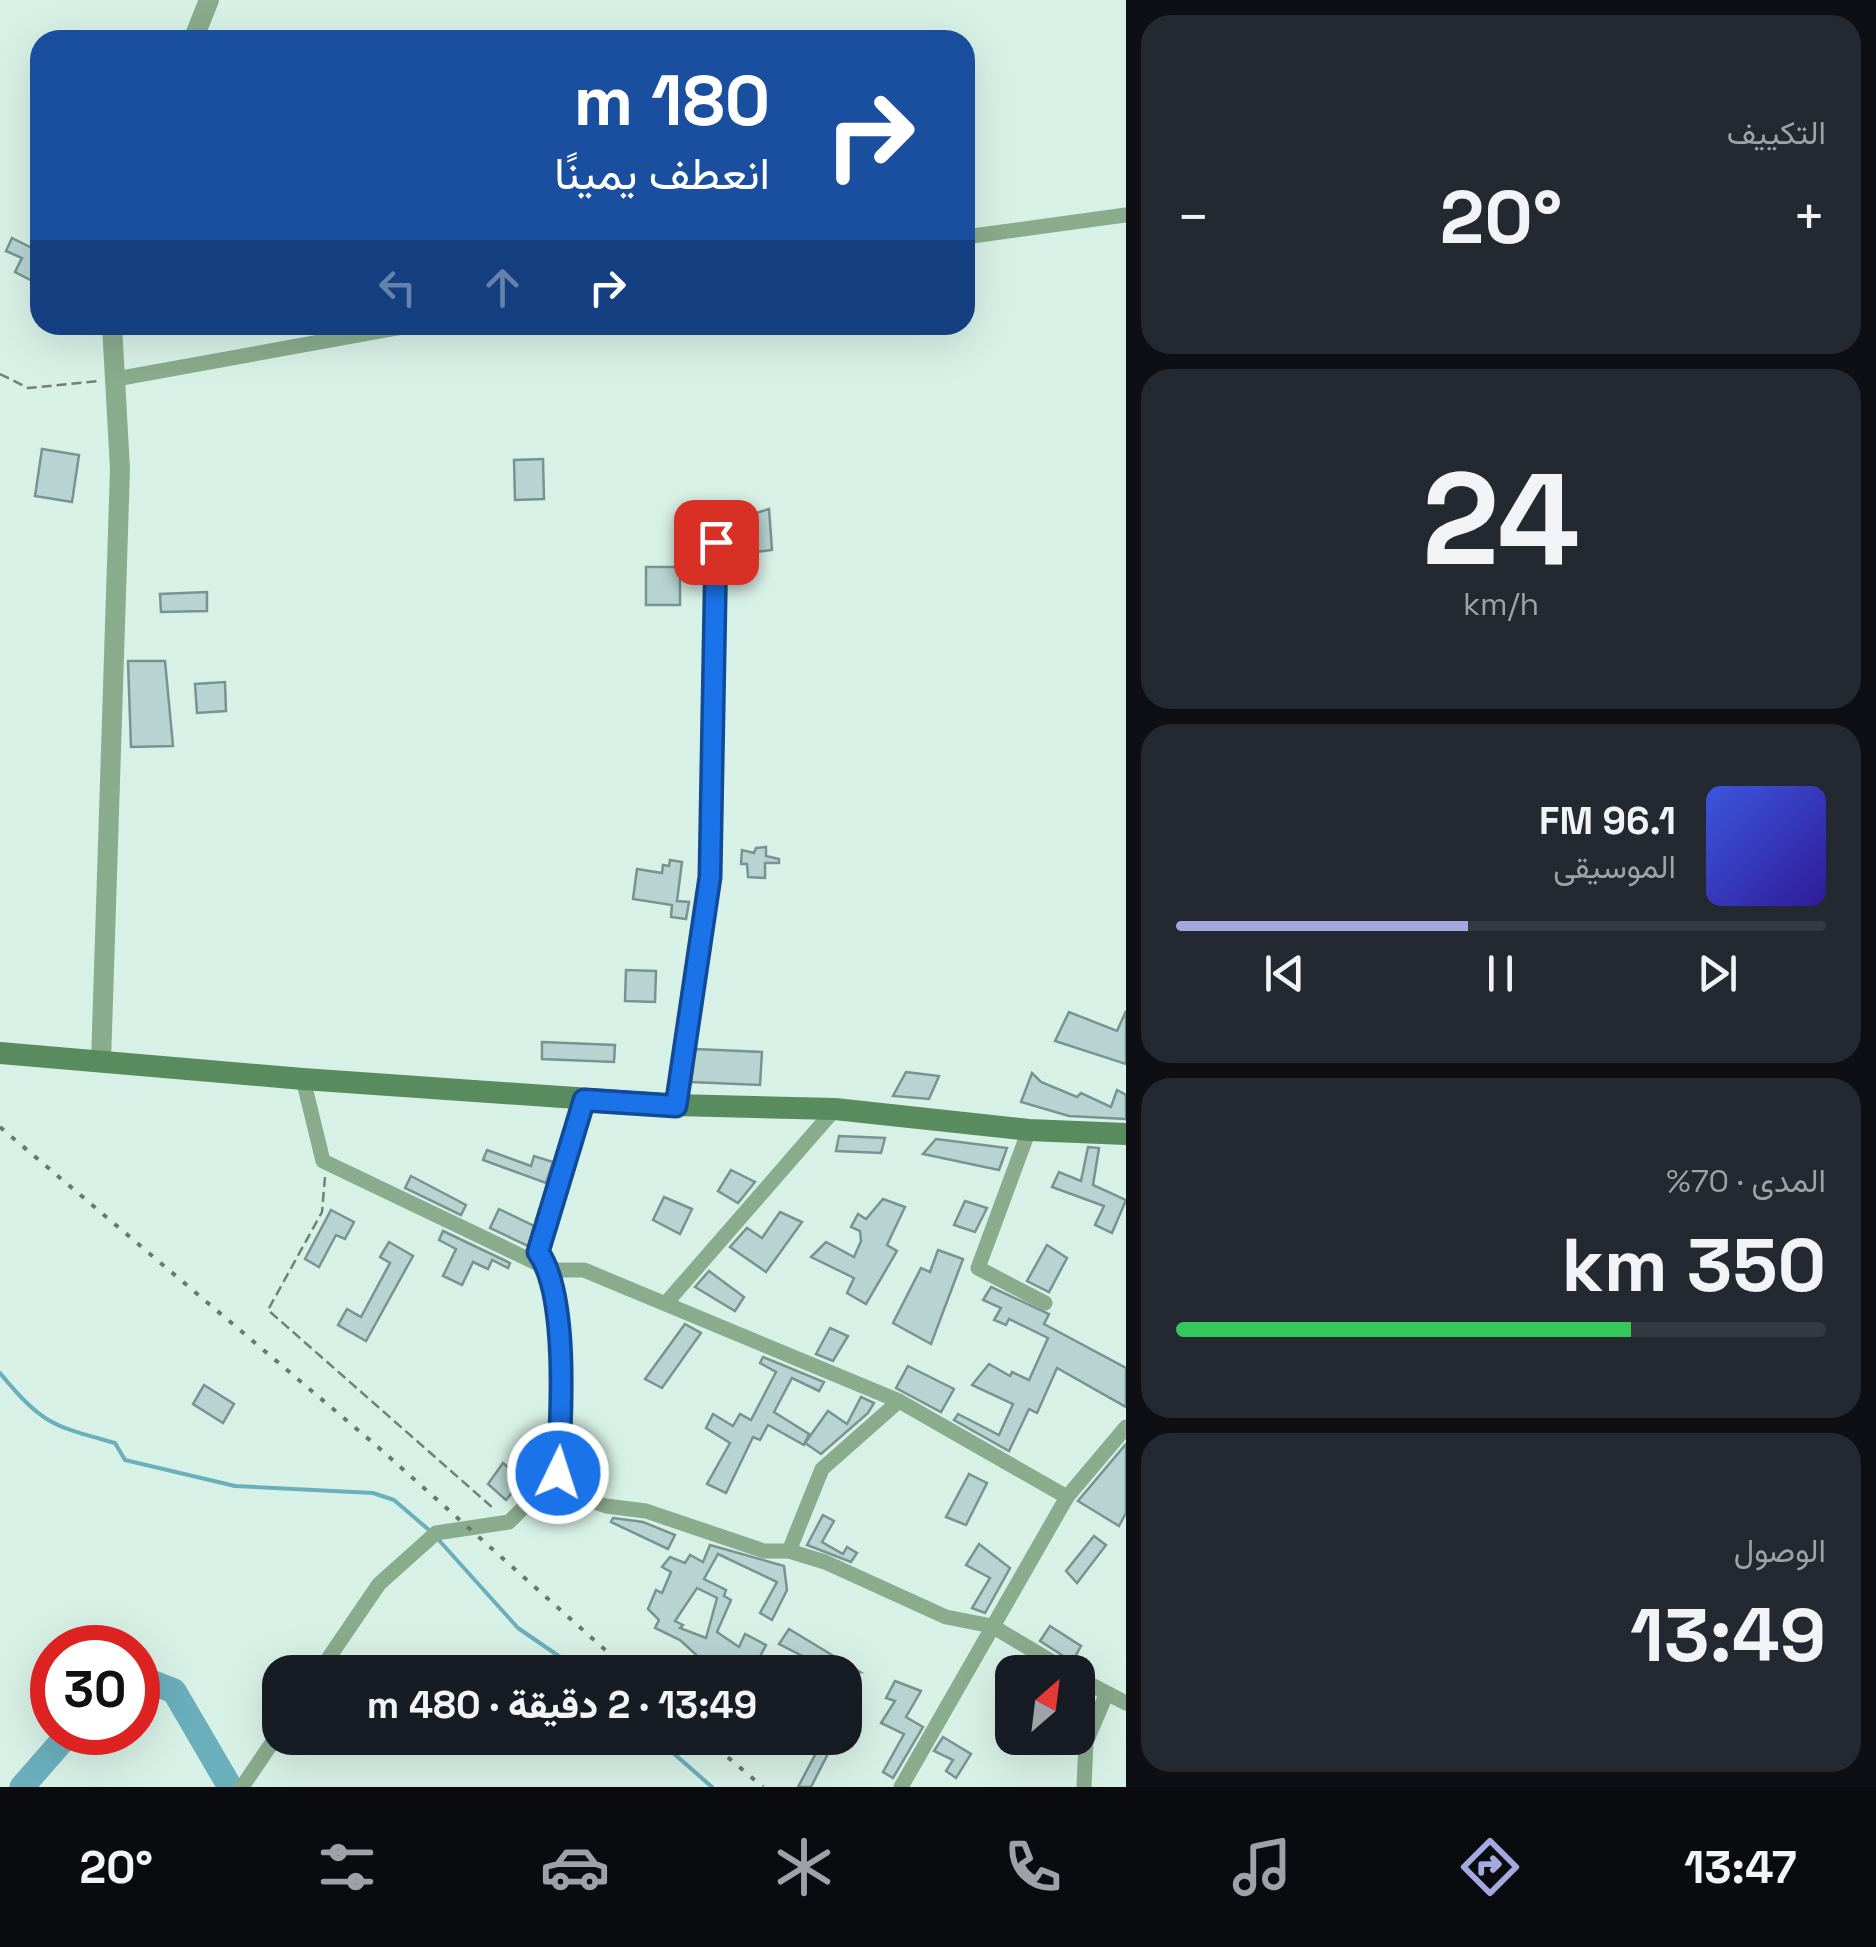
<!DOCTYPE html>
<html lang="ar">
<meta charset="utf-8">
<style>
:root{--surface:#171b24;--page:#242831;--text:#f1f3f6;--muted:#9ea1a6;--line:#363941;--accent:#a4a8de}
body{margin:0;font-family:"Space Grotesk",Vazirmatn,sans-serif;background:var(--page);color:var(--text);direction:rtl;height:100vh;display:flex;flex-direction:column;font-size:38px;white-space:nowrap}
*{box-sizing:border-box;margin:0}
p{font-size:32px;color:var(--muted)}
.icon{flex:none;width:55px;height:55px;fill:none;stroke:currentColor;stroke-width:2;stroke-linecap:round;stroke-linejoin:round}
.map{position:relative;flex:1;overflow:hidden;direction:ltr}
.drawer{display:flex;flex-direction:column;gap:15px;padding:15px;background:#0d0f14;width:750px}
.drawer>*{flex:none}
.hud{position:absolute;left:30px;top:30px;width:945px;height:305px;border-radius:30px;box-shadow:0 10px 40px #0002;direction:rtl;background:#1a4fa0;color:#fff;overflow:hidden}
.needle{width:65px;rotate:28deg}
.buttons{position:absolute;left:995px;top:1655px;display:grid;gap:20px}
.buttons a{display:grid;place-items:center;width:100px;height:100px;border-radius:20px;background:var(--surface);box-shadow:0 10px 40px #0002;font-size:50px}
.speed{position:absolute;left:30px;top:1625px;display:flex;gap:20px;font-size:50px;font-weight:700;text-align:center}
.speed>*{display:grid;place-content:center;width:130px;height:130px;border-radius:50%;background:var(--surface);box-shadow:0 10px 40px #0002;line-height:1}
.speed .limit{border:15px solid #d22;background:#fff;color:#111}
.pin{position:absolute;display:grid;place-items:center;width:85px;height:85px;color:#fff;margin:-42px;border-radius:20px;box-shadow:0 5px 15px #0006}
.me{position:absolute;width:110px;margin:-55px;rotate:4deg;stroke-linejoin:round;filter:drop-shadow(0 0 8px #0008)}
.turn{display:flex;align-items:center;gap:35px;height:210px;padding:0 40px;font-size:45px}
.turn .icon{width:130px;height:130px;stroke-width:2.5}
.turn b{display:block;font-size:70px;line-height:85px}
.lanes{display:flex;align-items:center;height:95px;padding:0 40px;background:#0003;justify-content:center;gap:50px;direction:ltr}
.lanes .off{opacity:.35}
.big{font-size:75px;font-weight:800;line-height:1.1}
.drawer .card{flex:1;display:flex;flex-direction:column;justify-content:center;gap:15px;min-width:0;padding:0 35px;border-radius:30px;background:var(--page)}
.drawer .dial{align-items:center;gap:0}
.dial b{font-size:130px;line-height:1}
.song{display:flex;align-items:center;gap:30px}
.cover{width:120px;height:120px;border-radius:15px;background:linear-gradient(135deg,hsl(230 70% 55%),hsl(250 70% 35%))}
.played{height:10px;border-radius:5px;background:linear-gradient(90deg,var(--accent) 45%,var(--line) 45%)}
.keys{display:flex;justify-content:space-around;direction:ltr}
.heat{display:flex;justify-content:space-between;align-items:center;font-size:55px;direction:ltr}
.charge{height:15px;border-radius:8px;background:linear-gradient(90deg,#34c759 70%,var(--line) 0)}
.trip{position:absolute;left:262px;top:1655px;width:600px;height:100px;border-radius:30px;background:var(--surface);box-shadow:0 10px 40px #0002;font-weight:800;line-height:100px;text-align:center;direction:rtl}
.dock{display:flex;height:160px;justify-content:space-around;align-items:center;background:#090b0e;color:var(--muted)}
.dock .icon{width:70px;height:70px}
.dock .selected{color:var(--accent)}
.dock b{font-size:45px;color:var(--text)}
main{display:flex;flex:1;min-height:0}
.map>svg:first-child{display:block}
.lines{fill:none;stroke-linecap:round;stroke-linejoin:round}
.stream{stroke:#6bafbc;stroke-width:4}
.river{stroke:#6bafbc;stroke-width:25}
.building{fill:#b8d4d2;stroke:#789391;stroke-width:2.5;fill-rule:evenodd}
.path{stroke:#70817a;stroke-width:2.5;stroke-dasharray:10 5;stroke-linecap:butt}
.minor{stroke:#89ac8c;stroke-width:15}
.tertiary{stroke:#89ac8c;stroke-width:20}
.secondary{stroke:#588c5e;stroke-width:22}
.rail{stroke:#687871;stroke-width:4;stroke-dasharray:5 10;stroke-linecap:butt}
.route-casing{stroke:#114b97;stroke-width:25}
.route{stroke:#1a73e8;stroke-width:18}
</style>
<main>
<section class="drawer">
<div class="card"><p>التكييف</p>
<div class="heat"><a>−</a><b class="big">20°</b><a>+</a></div>
</div>
<div class="card dial"><b>24</b><p>km/h</p></div>
<div class="card">
<div class="song"><i class="cover"></i><div><b>96.1 FM</b><p>الموسيقى</p></div></div>
<div class="played"></div>
<div class="keys"><svg class="icon" aria-label="previous" viewBox="0 0 24 24"><path d="M18 5L8 12l10 7zM5 5v14"/></svg><svg class="icon" aria-label="pause" viewBox="0 0 24 24"><path d="M8 5v14M16 5v14"/></svg><svg class="icon" aria-label="next" viewBox="0 0 24 24"><path d="M6 5l10 7-10 7zM19 5v14"/></svg></div>
</div>
<div class="card"><p>المدى · 70%</p><b class="big">350 km</b><div class="charge"></div></div>
<div class="card"><p>الوصول</p><b class="big">13:49</b></div>
</section>
<div class="map">
<svg width="1126" height="1787" viewBox="0 0 1126 1787">
<rect width="100%" height="100%" fill="#d8f1e7"/>
<g class="lines">
<!-- stream -->
<g class="stream">
<path d="M0,1373C43,1425 53,1426 115,1443L125,1460L235,1486L373,1493L394,1500L429,1530"/>
<polyline points="436,1537 518,1628 582,1672"/>
<polyline points="656,1738 712,1787"/>
</g>
<!-- river -->
<g class="river">
<polyline points="138,1677 174,1691 230,1787"/>
<polyline points="22,1787 70,1732"/>
</g>
</g>
<!-- building -->
<g class="building">
<polygon points="12,238 40,252 40,285 15,272 22,258 6,251"/>
<polygon points="42,449 79,455 72,502 35,496"/>
<polygon points="543,459 544,499 515,500 514,460"/>
<polygon points="769,509 772,550 737,554 734,523 747,522 747,516"/>
<rect x="646" y="567" width="34" height="38"/>
<polygon points="207,592 207,611 161,612 160,594"/>
<polygon points="128,661 165,661 173,746 131,747"/>
<polygon points="225,682 226,711 197,713 195,684"/>
<polygon points="766,847 766,856 779,859 779,863 765,863 765,878 748,877 747,864 741,864 742,850 754,853 756,848"/>
<polygon points="670,860 682,862 677,901 689,902 686,919 671,917 672,905 633,899 637,869 662,873 663,865 669,866"/>
<polygon points="626,970 656,971 655,1002 625,1001"/>
<polygon points="1126,1011 1126,1064 1055,1041 1069,1012 1117,1031"/>
<polygon points="542,1042 615,1045 614,1062 542,1059"/>
<polygon points="695,1049 762,1052 760,1085 691,1082"/>
<polygon points="906,1072 939,1076 929,1099 893,1096"/>
<polygon points="1032,1073 1041,1082 1077,1097 1081,1093 1111,1107 1117,1090 1126,1095 1126,1119 1069,1116 1021,1102"/>
<polygon points="839,1136 885,1138 881,1153 836,1151"/>
<polygon points="936,1139 1007,1148 999,1170 923,1154"/>
<polygon points="1088,1147 1099,1148 1093,1185 1126,1200 1112,1233 1095,1225 1104,1206 1052,1187 1059,1172 1081,1181"/>
<polygon points="487,1150 531,1166 534,1156 553,1162 546,1183 483,1160"/>
<polygon points="731,1170 755,1182 738,1203 718,1191"/>
<polygon points="411,1176 466,1205 461,1215 405,1188"/>
<polygon points="664,1197 692,1209 680,1234 653,1220"/>
<polygon points="883,1199 905,1207 887,1245 897,1251 866,1304 847,1293 854,1278 811,1257 826,1242 854,1257 861,1241 860,1231 851,1227 858,1214 866,1219"/>
<polygon points="965,1201 987,1208 975,1232 954,1225"/>
<polygon points="499,1209 534,1226 528,1246 490,1228"/>
<polygon points="331,1210 354,1222 345,1239 336,1235 319,1267 305,1259"/>
<polygon points="780,1212 802,1222 766,1272 730,1247 747,1228 762,1238"/>
<polygon points="443,1231 510,1263 508,1268 492,1260 488,1269 473,1262 462,1285 443,1276 456,1249 439,1240"/>
<polygon points="389,1242 413,1256 366,1341 338,1325 347,1309 361,1317 390,1263 380,1257"/>
<polygon points="1047,1245 1067,1258 1049,1292 1027,1281"/>
<polygon points="938,1250 963,1259 931,1344 893,1323 921,1268 930,1272"/>
<polygon points="709,1271 744,1297 735,1311 695,1287"/>
<polygon points="991,1287 1049,1314 1044,1324 1126,1368 1126,1407 1057,1368 1037,1413 1029,1409 1009,1451 954,1420 958,1414 999,1435 1013,1404 972,1385 989,1364 1010,1376 1012,1372 1029,1380 1048,1338 1009,1319 1006,1325 994,1320 1001,1308 983,1300"/>
<polygon points="685,1324 701,1333 662,1388 645,1379"/>
<polygon points="830,1328 848,1336 833,1361 816,1354"/>
<polygon points="763,1357 824,1382 819,1391 792,1378 774,1412 809,1434 804,1445 768,1425 760,1440 753,1437 726,1493 707,1484 730,1443 706,1428 713,1414 733,1426 740,1414 751,1420 776,1372 760,1363"/>
<polygon points="908,1366 954,1389 941,1412 896,1388"/>
<polygon points="204,1385 234,1404 223,1423 193,1404"/>
<polygon points="861,1397 874,1403 868,1413 821,1454 805,1443 828,1411 847,1424"/>
<polygon points="1126,1444 1126,1513 1119,1526 1078,1501"/>
<polygon points="503,1463 523,1479 506,1500 488,1484"/>
<polygon points="969,1474 987,1483 966,1525 946,1517"/>
<polygon points="823,1515 834,1521 822,1542 843,1554 847,1547 857,1553 851,1562 807,1545"/>
<polygon points="613,1518 643,1522 675,1535 668,1549 611,1522"/>
<polygon points="1094,1536 1106,1545 1077,1583 1066,1571"/>
<polygon points="979,1544 1010,1568 985,1613 972,1608 990,1578 966,1565"/>
<path d="M710,1545L784,1566L787,1590L772,1620L760,1613L777,1582L718,1554L704,1579L726,1590L724,1596L731,1600L717,1632L739,1647L745,1634L766,1645L752,1672H715L680,1640L655,1628L659,1620L648,1609L656,1590L662,1593L671,1572L662,1567L670,1557L685,1563L690,1555L703,1562ZM697,1588L717,1598L706,1638L680,1628L683,1625L675,1621Z"/>
<polygon points="1050,1626 1081,1646 1076,1655 1085,1660 1082,1668 1040,1641"/>
<polygon points="789,1629 860,1672 834,1672 779,1644"/>
<polygon points="895,1681 921,1691 906,1717 923,1727 893,1778 883,1772 904,1734 881,1723 895,1701 886,1698"/>
<polygon points="943,1737 971,1754 956,1778 946,1771 953,1760 934,1751"/>
<polygon points="824,1738 836,1738 811,1787 798,1787"/>
</g>
<g class="lines">
<!-- path -->
<g class="path">
<polyline points="0,374 28,388 100,381"/>
<polyline points="325,1177 322,1212 268,1310 493,1508"/>
</g>
<!-- minor -->
<g class="minor">
<polyline points="965,237 1126,215"/>
<polyline points="116,379 413,325"/>
<polyline points="303,1079 323,1161 551,1270 584,1270 899,1401 1067,1497"/>
<path d="M584,1099L538,1252C570,1296 561,1417 558,1473L577,1496L606,1506L646,1511L764,1551H789L825,1562L946,1617L992,1626L1069,1672"/>
<polyline points="676,1105 709,877 716,542"/>
<polyline points="1029,1130 978,1268 1045,1303"/>
<polyline points="667,1302 835,1109"/>
<polyline points="789,1551 822,1469 899,1401"/>
<polyline points="319,1672 379,1584 436,1533 509,1522 558,1473"/>
<polyline points="1078,1678 1126,1703"/>
<polyline points="242,1787 280,1731"/>
<polyline points="901,1787 1067,1497 1126,1427"/>
<polyline points="1084,1787 1086,1742 1106,1695"/>
</g>
<!-- tertiary -->
<g class="tertiary">
<polyline points="193,40 209,0"/>
<polyline points="101,1062 120,469 112,325"/>
</g>
<!-- secondary -->
<polyline class="secondary" points="0,1053 303,1079 676,1105 835,1109 1029,1130 1126,1134"/>
<!-- rail -->
<g class="rail">
<polyline points="0,1127 378,1447 630,1672"/>
<polyline points="705,1738 763,1787"/>
</g>
</g>
<g class="lines">
<!-- route casing -->
<g class="route-casing">
<path id="route" d="M558,1473C561,1419 569,1295 538,1252L584,1100L676,1106L710,877L716,542"/>
</g>
<!-- route -->
<use href="#route" class="route"/>
</g>
</svg>
<div class="buttons">
<a><svg class="needle" viewBox="-14 -14 28 28"><path d="M0-13l5 13h-10z" fill="#e53935"/><path d="M0 13l5-13h-10z" fill="#9ea1a6"/></svg></a>
</div>
<div class="speed"><div class="limit">30</div></div>
<div class="pin" style="left:716px;top:542px;background:#d93025"><svg class="icon" aria-label="arrive" viewBox="0 0 24 24"><path d="M6 21V4h12l-3 4 3 4H6"/></svg></div>
<svg class="me" style="left:558px;top:1473px" viewBox="-20 -20 40 40"><circle r="17" fill="#1a73e8" stroke="#fff" stroke-width="3"/><path d="M0-11L8 9 0 5-8 9z" fill="#fff"/></svg>
<div class="trip">13:49 · 2 دقيقة · 480 m</div>
<div class="hud">
<div class="turn"><svg class="icon" aria-label="right" viewBox="0 0 24 24"><path d="M7 20v-9h11M14 6l5 5-5 5"/></svg><div><b>180 m</b>انعطف يمينًا</div></div>
<div class="lanes"><svg class="icon off" aria-label="left" viewBox="0 0 24 24"><path d="M17 20v-9H6M10 6l-5 5 5 5"/></svg><svg class="icon off" aria-label="ahead" viewBox="0 0 24 24"><path d="M12 20V5M6 11l6-6 6 6"/></svg><svg class="icon" aria-label="right" viewBox="0 0 24 24"><path d="M7 20v-9h11M14 6l5 5-5 5"/></svg></div>
</div>
</div>
</main>
<nav class="dock">
<b>13:47</b>
<svg class="icon selected" aria-label="directions" viewBox="0 0 24 24"><path d="M12 3l9 9-9 9-9-9zM9 14v-3h6M13 9l2 2-2 2"/></svg>
<svg class="icon" aria-label="music" viewBox="0 0 24 24"><path d="M9 18V5l10-2v13"/><circle cx="6" cy="18" r="3"/><circle cx="16" cy="16" r="3"/></svg>
<svg class="icon" aria-label="phone" viewBox="0 0 24 24"><path d="M5 4h4l2 5-3 2q2 4 5 5l2-3 5 2v4C11 20 4 13 5 4z"/></svg>
<svg class="icon" aria-label="climate" viewBox="0 0 24 24"><path d="M12 3v18M4 7l16 10M4 17L20 7"/></svg>
<svg class="icon" aria-label="car" viewBox="0 0 24 24"><path d="M5 17H2v-5l4-1 3-4h7l3 4 3 1v5h-3M9 17h6M6 11h13"/><circle cx="7" cy="17" r="2"/><circle cx="17" cy="17" r="2"/></svg>
<svg class="icon" aria-label="filters" viewBox="0 0 24 24"><path d="M4 7h16M4 17h16"/><circle cx="9" cy="7" r="2"/><circle cx="15" cy="17" r="2"/></svg>
<b>20°</b>
</nav>
